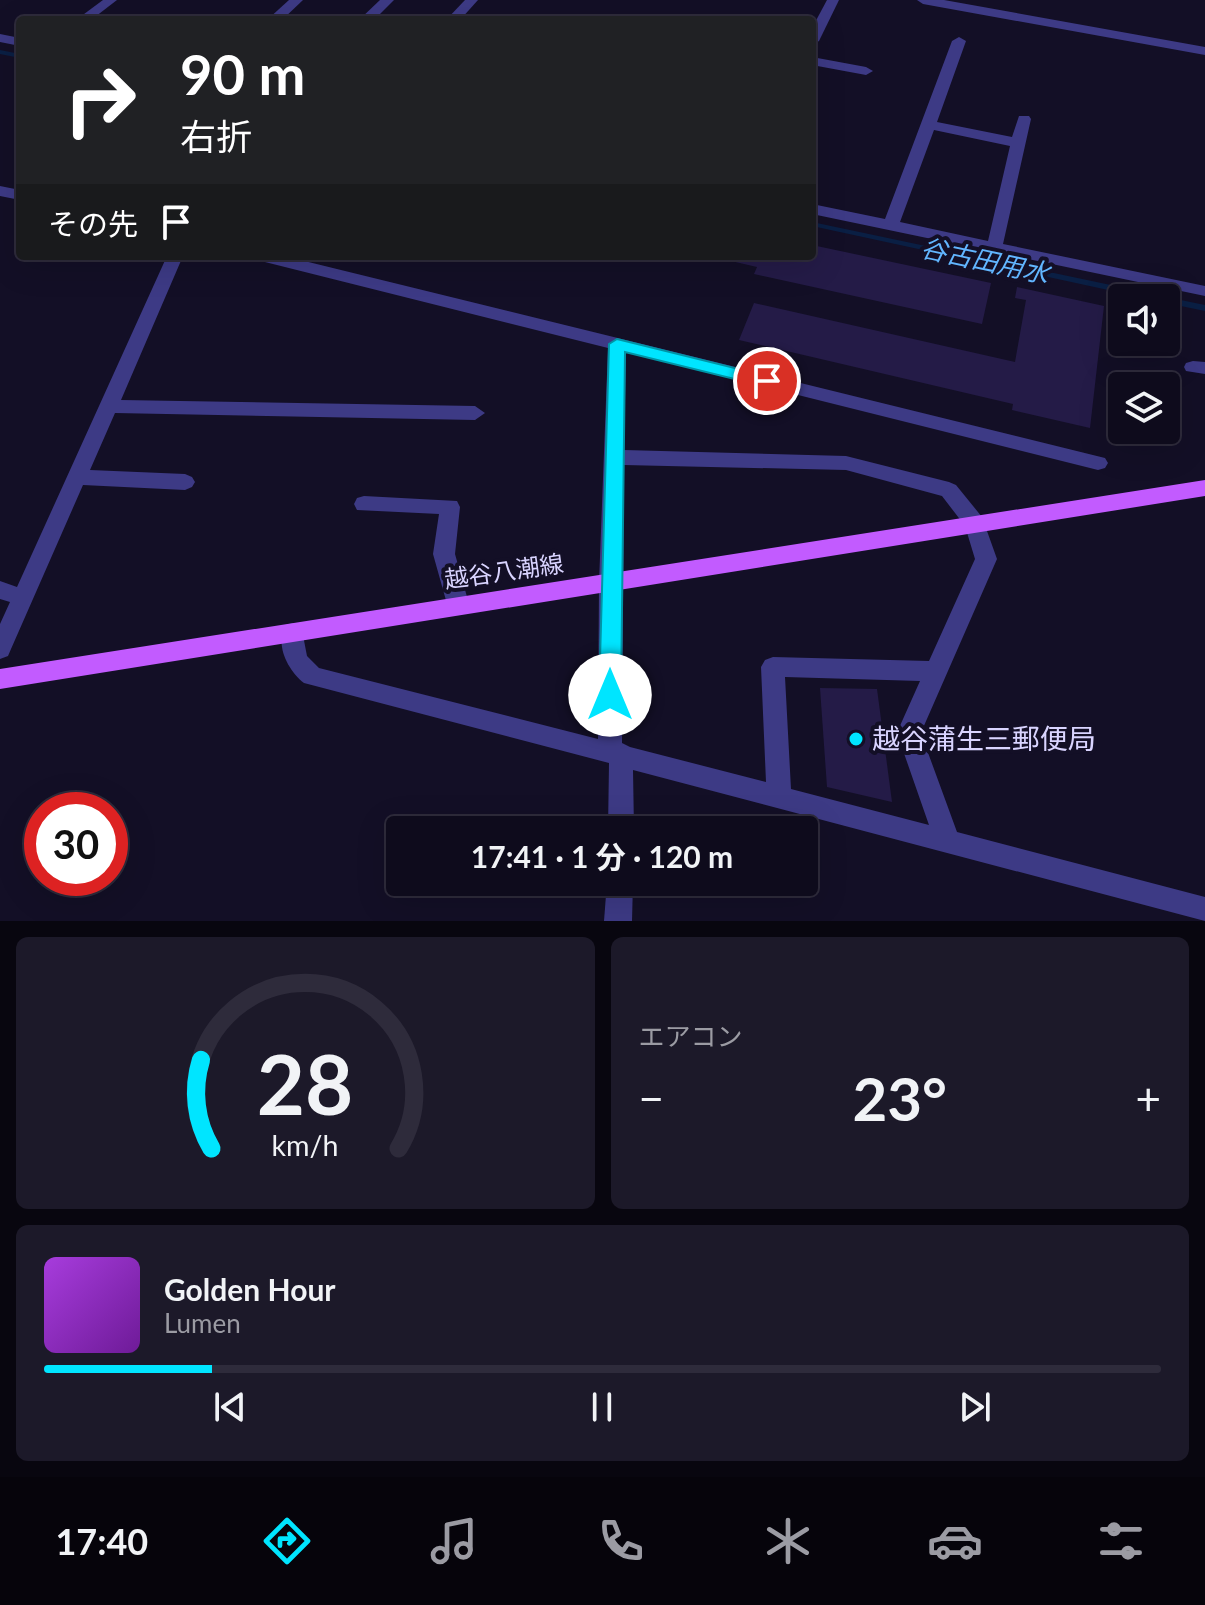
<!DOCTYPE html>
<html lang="ja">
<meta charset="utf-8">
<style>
:root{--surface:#0e0b1c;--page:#1c1929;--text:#f1f3f6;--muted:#9b9ba3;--line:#2e2b3b;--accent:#00e5ff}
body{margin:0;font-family:Lato,"Noto Sans JP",sans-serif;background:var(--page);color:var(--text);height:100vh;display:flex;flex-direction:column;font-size:30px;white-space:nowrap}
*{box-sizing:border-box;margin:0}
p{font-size:26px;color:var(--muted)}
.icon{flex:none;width:44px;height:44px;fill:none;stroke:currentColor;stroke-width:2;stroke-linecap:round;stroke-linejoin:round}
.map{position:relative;height:921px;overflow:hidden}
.sheet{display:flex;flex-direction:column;gap:16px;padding:16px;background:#08060f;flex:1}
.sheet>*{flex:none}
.hud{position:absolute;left:16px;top:16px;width:800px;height:244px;border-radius:8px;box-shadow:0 8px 32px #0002,0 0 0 2px var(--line);background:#202124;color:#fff;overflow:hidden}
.controls{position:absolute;left:1108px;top:284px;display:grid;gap:16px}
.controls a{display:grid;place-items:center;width:72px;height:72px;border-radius:8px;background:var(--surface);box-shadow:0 8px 32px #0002,0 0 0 2px var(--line);font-size:40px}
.speed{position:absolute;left:24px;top:792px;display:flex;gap:16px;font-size:40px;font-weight:700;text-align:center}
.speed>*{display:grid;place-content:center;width:104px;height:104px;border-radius:50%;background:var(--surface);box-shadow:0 8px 32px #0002,0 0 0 2px var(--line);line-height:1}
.speed .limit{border:12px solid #d22;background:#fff;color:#111}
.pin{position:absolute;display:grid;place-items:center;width:68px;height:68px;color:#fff;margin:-34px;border:4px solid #fff;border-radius:50%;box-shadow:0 2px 8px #0007}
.me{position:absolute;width:88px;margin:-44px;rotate:0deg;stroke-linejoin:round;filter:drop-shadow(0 0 6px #0008)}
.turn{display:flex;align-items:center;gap:28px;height:168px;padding:0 32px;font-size:36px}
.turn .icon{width:104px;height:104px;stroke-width:2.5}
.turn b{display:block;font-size:56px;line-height:68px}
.then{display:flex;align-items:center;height:76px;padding:0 32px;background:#0003;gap:16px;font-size:30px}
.big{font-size:60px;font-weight:700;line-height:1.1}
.sheet .widget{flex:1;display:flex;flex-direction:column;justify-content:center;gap:12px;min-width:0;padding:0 28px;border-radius:12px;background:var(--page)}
.sheet .dial{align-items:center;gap:0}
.dial svg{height:208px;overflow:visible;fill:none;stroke:var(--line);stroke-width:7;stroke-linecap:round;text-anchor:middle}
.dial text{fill:var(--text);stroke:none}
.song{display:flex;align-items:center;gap:24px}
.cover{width:96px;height:96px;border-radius:12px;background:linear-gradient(135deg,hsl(280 70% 55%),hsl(280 70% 35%))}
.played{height:8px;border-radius:4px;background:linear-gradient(90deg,var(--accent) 15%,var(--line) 15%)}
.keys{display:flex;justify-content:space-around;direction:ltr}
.heat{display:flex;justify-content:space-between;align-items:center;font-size:44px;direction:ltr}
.sheet .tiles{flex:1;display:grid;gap:16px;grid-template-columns:1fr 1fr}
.widget:last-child{grid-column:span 2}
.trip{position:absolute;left:386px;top:816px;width:432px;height:80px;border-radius:8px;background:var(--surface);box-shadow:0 8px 32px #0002,0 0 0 2px var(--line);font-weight:700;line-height:80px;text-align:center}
.menu{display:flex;height:128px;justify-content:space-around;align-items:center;background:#06040b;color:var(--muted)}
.menu .icon{width:56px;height:56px}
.menu .on{color:var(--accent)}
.menu b{font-size:36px;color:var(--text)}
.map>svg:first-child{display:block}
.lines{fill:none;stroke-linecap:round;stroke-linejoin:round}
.stream{fill:#0a1f44;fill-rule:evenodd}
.building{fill:#241b47}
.minor{fill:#3d3a85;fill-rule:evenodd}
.major{fill:#c25bff;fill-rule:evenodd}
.route{fill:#00e5ff;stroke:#0095a6;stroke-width:2}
.poi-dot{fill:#00e5ff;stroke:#130f26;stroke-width:3}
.labels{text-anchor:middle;stroke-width:8;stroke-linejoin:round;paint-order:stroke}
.street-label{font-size:24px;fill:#d9d4ff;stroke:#130f26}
.water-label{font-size:26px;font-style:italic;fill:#62b6ff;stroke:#130f26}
.near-poi-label{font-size:28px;fill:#d9d4ff;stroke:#130f26;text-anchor:start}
</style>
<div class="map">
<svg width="1205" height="921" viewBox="0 0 1205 921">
<rect width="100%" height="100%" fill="#130f26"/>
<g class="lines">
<!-- stream -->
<g class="stream">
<polygon points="0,50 20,54 20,58 0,54"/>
<polygon points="812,222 1158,295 1162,298 1145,298 812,226"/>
<polygon points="1166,297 1205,305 1205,311 1166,303 1166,298 1163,298"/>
</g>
</g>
<!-- building -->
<g class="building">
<polygon points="812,245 991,283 982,324 754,274 757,267 714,257 812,256"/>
<polygon points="1017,287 1104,306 1090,428 1012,410 1013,404 739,340 754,303 1015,362 1026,300 1015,298"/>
<polygon points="820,688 877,689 892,802 827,787"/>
</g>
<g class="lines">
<!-- minor -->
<g class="minor">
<polygon points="103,0 117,0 91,20 76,20"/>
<polygon points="289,0 303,0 282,20 267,20"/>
<polygon points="380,0 394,0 374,20 359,20"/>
<polygon points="465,0 478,0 460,20 446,20"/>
<polygon points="827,0 839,0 819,41 812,45 812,28"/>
<polygon points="917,0 944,0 1205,47 1205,55 923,4"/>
<polygon points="0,34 20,38 20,46 0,42"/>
<path d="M959,37L966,41L937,122L1012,137L1019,116H1029L1031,119L1003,244L1205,286V296L812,214V204L885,219L952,41ZM934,130L1010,146L988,241L900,222Z"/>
<polygon points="812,57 866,67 873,71 866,75 812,65"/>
<polygon points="0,186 20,190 20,200 0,196"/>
<polygon points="167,256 183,256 121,400 475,406 485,413 475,420 115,413 90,470 185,474 192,477 195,482 192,487 185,490 83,485 11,649 8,656 0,659 0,624 10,602 0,599 0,581 17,587"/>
<path d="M255,256H284L1105,458L1108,463L1105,468L1098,470L626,352L624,450L846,456L949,482L956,485L982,517L997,559L923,728V739L957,832L1205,897V921L633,770L634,830H608L609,763L304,683C288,670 275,646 285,625L293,623L301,625L307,656L319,668L598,739L599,583L608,348L257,260ZM624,465L846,470L942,496L965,526L975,559L929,661L773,657L765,660L761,667L766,782L630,747L622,743ZM785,677L920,681L899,728V739L929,825L791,789Z"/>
<polygon points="1193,361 1205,362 1205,374 1186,371 1184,367 1186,363"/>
<polygon points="364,496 457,501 460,507 455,554 469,604 466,610 458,613 450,610 447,604 433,554 439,514 357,510 354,504 357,498"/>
<polygon points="607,882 633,882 632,921 604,921"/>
</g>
<!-- major -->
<polygon class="major" points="1205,480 1205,496 0,689 0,669"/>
</g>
<!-- route -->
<polygon class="route" points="617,339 767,376 776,381 767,387 625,352 621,695 617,701 610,704 602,701 599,695 609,344"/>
<!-- markers -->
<circle class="poi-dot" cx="856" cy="739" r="8"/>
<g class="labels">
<!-- street labels -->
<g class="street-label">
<text transform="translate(504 572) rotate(-8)" y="8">越谷八潮線</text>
</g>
<!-- water labels -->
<g class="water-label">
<text transform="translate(985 261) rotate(12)" y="9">谷古田用水</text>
</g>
<!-- near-poi labels -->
<g class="near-poi-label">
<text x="872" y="749">越谷蒲生三郵便局</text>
</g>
</g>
</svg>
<div class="controls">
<a><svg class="icon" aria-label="sound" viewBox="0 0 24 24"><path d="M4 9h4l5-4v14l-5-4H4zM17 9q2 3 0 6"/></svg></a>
<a><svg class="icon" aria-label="layers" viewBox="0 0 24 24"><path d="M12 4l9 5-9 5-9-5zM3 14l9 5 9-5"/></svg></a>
</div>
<div class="speed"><div class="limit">30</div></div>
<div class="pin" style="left:767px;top:381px;background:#d93025"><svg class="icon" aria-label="arrive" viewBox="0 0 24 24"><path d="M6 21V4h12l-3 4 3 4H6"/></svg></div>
<svg class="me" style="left:610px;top:695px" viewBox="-20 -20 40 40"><circle r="19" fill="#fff"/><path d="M0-13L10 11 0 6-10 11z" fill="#00e5ff"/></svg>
<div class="trip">17:41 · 1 分 · 120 m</div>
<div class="hud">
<div class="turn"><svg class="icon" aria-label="right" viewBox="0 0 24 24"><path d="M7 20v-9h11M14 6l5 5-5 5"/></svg><div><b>90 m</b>右折</div></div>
<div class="then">その先<svg class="icon" aria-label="arrive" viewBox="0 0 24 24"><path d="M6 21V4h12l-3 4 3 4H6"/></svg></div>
</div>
</div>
<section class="sheet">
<div class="tiles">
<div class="widget dial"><svg viewBox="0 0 100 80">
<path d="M14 69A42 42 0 1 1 86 69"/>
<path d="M14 69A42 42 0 0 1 10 35" stroke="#00e5ff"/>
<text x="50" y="56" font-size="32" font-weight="700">28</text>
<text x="50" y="72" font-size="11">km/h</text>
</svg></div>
<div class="widget"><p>エアコン</p>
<div class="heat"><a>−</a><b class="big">23°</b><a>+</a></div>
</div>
<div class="widget">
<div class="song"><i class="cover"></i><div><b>Golden Hour</b><p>Lumen</p></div></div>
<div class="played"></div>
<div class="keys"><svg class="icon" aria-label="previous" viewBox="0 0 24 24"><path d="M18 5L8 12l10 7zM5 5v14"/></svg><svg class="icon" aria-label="pause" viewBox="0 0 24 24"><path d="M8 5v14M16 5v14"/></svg><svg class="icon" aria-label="next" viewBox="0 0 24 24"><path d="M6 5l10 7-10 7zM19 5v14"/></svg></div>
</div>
</div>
</section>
<nav class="menu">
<b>17:40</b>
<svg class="icon on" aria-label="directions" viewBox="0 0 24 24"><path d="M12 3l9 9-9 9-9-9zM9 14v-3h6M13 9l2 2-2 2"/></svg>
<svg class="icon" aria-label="music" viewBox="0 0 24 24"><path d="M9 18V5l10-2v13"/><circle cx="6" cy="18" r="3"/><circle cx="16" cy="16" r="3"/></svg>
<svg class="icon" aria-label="phone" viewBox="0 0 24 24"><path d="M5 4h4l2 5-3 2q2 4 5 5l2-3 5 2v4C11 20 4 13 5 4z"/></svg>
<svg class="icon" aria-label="climate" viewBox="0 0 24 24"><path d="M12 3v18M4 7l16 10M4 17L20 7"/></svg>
<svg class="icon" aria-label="car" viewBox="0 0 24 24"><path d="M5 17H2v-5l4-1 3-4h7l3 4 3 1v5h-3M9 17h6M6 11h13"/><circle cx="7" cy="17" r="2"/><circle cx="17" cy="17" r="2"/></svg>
<svg class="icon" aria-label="filters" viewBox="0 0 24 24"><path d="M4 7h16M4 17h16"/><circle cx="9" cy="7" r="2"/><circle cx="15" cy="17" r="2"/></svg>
</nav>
